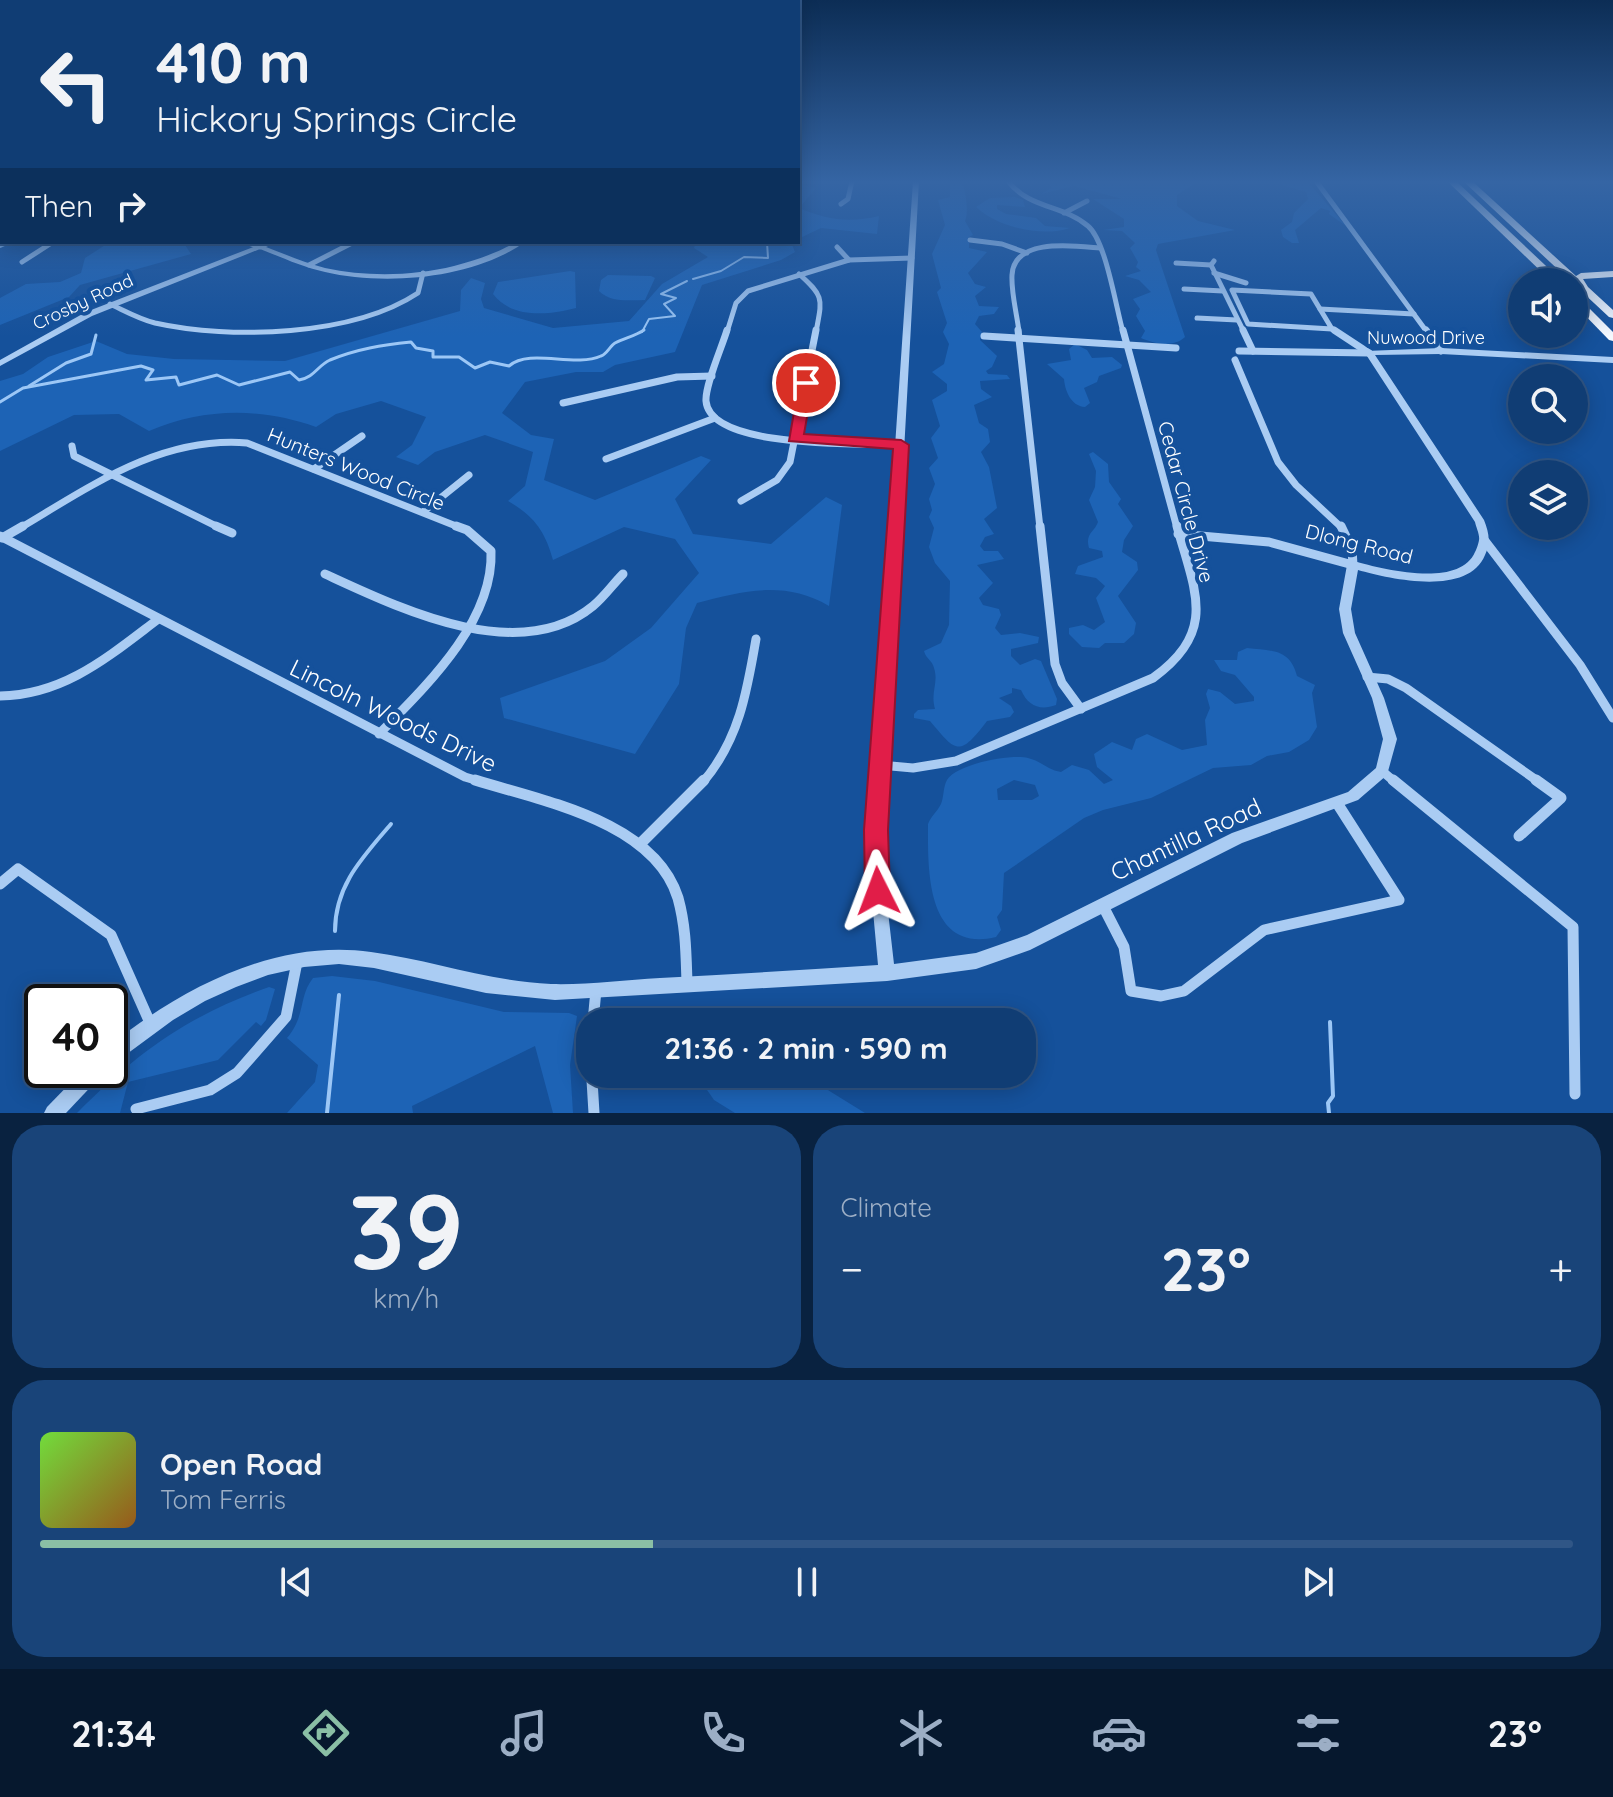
<!DOCTYPE html>
<meta charset="utf-8">
<style>
:root{--surface:#103d74;--page:#194479;--text:#f1f3f6;--muted:#9caec5;--line:#305686;--accent:#8abfa5}
body{margin:0;font-family:Quicksand,sans-serif;background:var(--page);color:var(--text);height:100vh;display:flex;flex-direction:column;font-size:30px;white-space:nowrap}
*{box-sizing:border-box;margin:0}
p{font-size:26px;color:var(--muted)}
.icon{flex:none;width:44px;height:44px;fill:none;stroke:currentColor;stroke-width:2;stroke-linecap:round;stroke-linejoin:round}
.map{position:relative;height:1113px;overflow:hidden}
.details{display:flex;flex-direction:column;gap:12px;padding:12px;background:#092240;flex:1}
.details>*{flex:none}
.guide{position:absolute;left:0px;top:0px;width:800px;height:244px;box-shadow:0 4px 20px #0003,0 0 0 2px var(--line);background:#103d74;color:var(--text);overflow:hidden}
.tools{position:absolute;left:1508px;top:268px;display:grid;gap:16px}
.tools a{display:grid;place-items:center;width:80px;height:80px;border-radius:50%;background:var(--surface);box-shadow:0 4px 20px #0003,0 0 0 2px var(--line);font-size:40px}
.speed{position:absolute;left:24px;top:984px;display:flex;gap:16px;font-size:40px;font-weight:700;text-align:center}
.speed>*{display:grid;place-content:center;width:104px;height:104px;border-radius:50%;background:var(--surface);box-shadow:0 4px 20px #0003,0 0 0 2px var(--line);line-height:1}
.speed .limit{border:4px solid #111;border-radius:12px;background:#fff;color:#111}
.pin{position:absolute;display:grid;place-items:center;width:68px;height:68px;color:#fff;margin:-34px;border:4px solid #fff;border-radius:50%;box-shadow:0 2px 8px #0007}
.me{position:absolute;width:88px;margin:-44px;rotate:357deg;stroke-linejoin:round;filter:drop-shadow(0 0 6px #0008)}
.turn{display:flex;align-items:center;gap:28px;height:168px;padding:0 24px;font-size:36px}
.turn .icon{width:104px;height:104px;stroke-width:2.5}
.turn b{display:block;font-size:56px;line-height:68px}
.then{display:flex;align-items:center;height:76px;padding:0 24px;background:#0003;gap:16px;font-size:30px}
.big{font-size:60px;font-weight:700;line-height:1.1}
.details .widget{flex:1;display:flex;flex-direction:column;justify-content:center;gap:12px;min-width:0;padding:0 28px;border-radius:32px;background:var(--page)}
.details .dial{align-items:center;gap:0}
.dial b{font-size:104px;line-height:1}
.song{display:flex;align-items:center;gap:24px}
.cover{width:96px;height:96px;border-radius:12px;background:linear-gradient(135deg,hsl(100 70% 55%),hsl(30 70% 35%))}
.played{height:8px;border-radius:4px;background:linear-gradient(90deg,var(--accent) 40%,var(--line) 40%)}
.keys{display:flex;justify-content:space-around;direction:ltr}
.heat{display:flex;justify-content:space-between;align-items:center;font-size:44px;direction:ltr}
.details .tiles{flex:1;display:grid;gap:12px;grid-template-columns:1fr 1fr}
.widget:last-child{grid-column:span 2}
.trip{position:absolute;left:576px;top:1008px;width:460px;height:80px;border-radius:32px;background:var(--surface);box-shadow:0 4px 20px #0003,0 0 0 2px var(--line);font-weight:700;line-height:80px;text-align:center}
.menu{display:flex;height:128px;justify-content:space-around;align-items:center;background:#06182e;color:var(--muted)}
.menu .icon{width:56px;height:56px}
.menu .active{color:var(--accent)}
.menu b{font-size:36px;color:var(--text)}
.map>svg:first-child{display:block}
.green{fill:#1d63b5;fill-rule:evenodd}
.lines{fill:none;stroke-linecap:round;stroke-linejoin:round}
.stream-far2{stroke:#9cc7f6;stroke-width:2}
.stream-far1{stroke:#9cc7f6;stroke-width:3}
.stream{stroke:#9cc7f6;stroke-width:4}
.minor-far3{stroke:#aaccf3;stroke-width:5}
.minor-far2{stroke:#aaccf3;stroke-width:7}
.minor-far1{stroke:#aaccf3;stroke-width:9}
.minor{stroke:#aaccf3;stroke-width:11}
.tertiary{fill:#aaccf3;fill-rule:evenodd}
.primary{fill:#f5f9ff;fill-rule:evenodd}
.route{fill:#e11d48;stroke:#92132f;stroke-width:2}
.labels{text-anchor:middle;stroke-width:8;stroke-linejoin:round;paint-order:stroke}
.far-street-label{font-size:18px;fill:#fff;stroke:#15519b}
.street-label{font-size:20px;fill:#fff;stroke:#15519b}
.near-street-label{font-size:24px;fill:#fff;stroke:#15519b}
</style>
<div class="map">
<svg width="1613" height="1113" viewBox="0 0 1613 1113">
<rect width="100%" height="100%" fill="#15519b"/>
<!-- green -->
<g class="green">
<path d="M950,181H961C966,189 969,213 965,221L973,235L969,237V248L987,252L968,273L975,284L986,287L975,296L979,306L999,307L994,314L979,316L975,324L982,332L980,340L997,356L992,367L986,371L988,374L1007,375L1010,379L980,381L981,389L992,397L974,405L979,423L988,429L990,442L981,452L989,467L997,508L984,519L994,534L985,537L980,546L984,551H998L1004,559L977,565L993,583L979,598L983,605L999,609L1001,615L995,628L1001,635L1020,633L1039,637L1038,643L1011,649V656L1020,665L1035,659L1041,661L1057,699L1056,705C1040,711 1028,706 1021,690L1012,688V693L999,698L1011,706L1014,712L1010,717L987,721C959,758 956,752 930,721L914,718V714L918,710L935,709C930,692 939,683 934,668C932,660 926,659 924,651L941,643L949,625L950,581L935,563L929,547L934,528L929,517L932,510L929,499L935,484L929,468L938,458L931,438L940,426L932,400L947,391V384L932,372L944,364L949,344L943,332L947,323L937,292L941,288L932,254L945,225L938,200L950,197Z"/>
<path d="M1048,181H1198L1177,195V206L1198,221L1235,230L1158,244L1156,250L1185,337C1173,348 1155,344 1141,338L1145,331L1136,316L1140,309L1133,299L1151,292L1139,280L1125,276L1141,271L1136,267L1138,262L1130,248L1135,243L1122,231L1103,230L1124,227V219L1093,199H1122L1074,186L1041,194L1051,188Z"/>
<polygon points="1284,181 1307,181 1346,226 1329,214 1330,211 1321,208 1295,230 1299,243 1292,243 1283,237 1281,230 1292,222 1294,213 1308,199 1306,192 1282,185"/>
<path d="M803,185L816,188L799,208C827,220 849,223 879,216L877,234L821,228L798,239V191Z"/>
<path d="M1015,197L1023,200L1025,207L997,205V209L1006,214L1036,218L1045,226L1070,228C1042,238 995,226 976,207L990,198Z"/>
<polygon points="110,242 183,242 191,254 80,285 69,297 0,325 0,298 26,284 60,282 81,273 85,258"/>
<path d="M696,242H791L795,252L781,260L702,285L675,352L615,365L603,372H576L525,382L502,413L531,435L554,439L544,480L595,500L701,456L711,460L675,499L693,534L771,544L826,497L842,505L829,606C784,580 744,591 697,603L686,628L679,684L635,754L504,718L500,698L605,661L651,628L699,573L675,539L624,527L553,560C545,531 534,516 508,501L525,486L533,452L485,435L435,452L418,465L396,457L412,445L426,417L381,401L336,414L316,427C260,407 203,408 149,431L119,414L74,415L0,451V381L23,374L48,357L96,341L127,354L174,359L285,361L460,311L461,290L471,278L485,283L481,299L484,308L553,328L629,321L662,284L708,257L694,248Z"/>
<path d="M570,271L575,272L576,308C549,315 512,319 493,294L498,282Z"/>
<path d="M608,275L651,276L655,278L645,300C629,300 611,303 599,291L601,280Z"/>
<path d="M1075,344L1087,350L1092,358L1112,357L1122,365L1121,368L1099,376L1097,382L1084,388L1090,403L1085,407C1071,406 1065,391 1064,379L1047,364L1071,360L1069,349Z"/>
<path d="M1093,452L1108,464L1109,482L1121,499L1118,504L1133,526L1124,540L1122,552L1137,562L1138,570L1118,596L1136,623L1134,634L1124,643H1105L1099,648L1082,647L1069,634V628L1083,625L1094,630L1105,622L1096,598L1105,586L1096,578L1075,574L1078,566L1103,557L1102,551L1089,548C1085,533 1094,533 1098,522L1089,500L1095,487L1096,471L1089,454Z"/>
<path d="M1247,648C1270,651 1290,648 1297,676L1315,685L1312,693L1317,727L1309,740L1289,752L1267,756L1251,765L1213,768L1151,798L1103,810L1084,818L1004,873L1002,910L997,917L1001,930L996,937C925,954 928,867 928,824C931,816 937,812 941,804C944,797 943,787 947,780C956,764 1011,754 1028,758C1041,761 1048,770 1061,772L1072,765L1089,770L1104,784L1113,780L1097,767L1094,754L1112,742L1132,750L1136,739L1147,734L1182,750L1207,745L1205,720L1210,708L1206,694L1208,689L1220,692L1235,704L1254,701V697L1235,675L1221,671L1214,660H1237L1238,652ZM1014,780L1035,785L1039,796L1032,800H998L997,789Z"/>
<path d="M332,976L375,981L504,1012L569,1013L577,1016L570,1065L573,1113H553L535,1046L412,1106L413,1113H287L315,1082L318,1065L287,1038C306,1016 298,997 313,978Z"/>
<path d="M269,987L275,989L266,1020L261,1026L256,1022L218,1060L128,1082L120,1113H77C139,1051 186,1017 269,987Z"/>
<polygon points="696,1074 802,1074 865,1113 735,1113 714,1100"/>
</g>
<g class="lines">
<!-- stream-far2 -->
<g class="stream-far2">
<polyline points="0,247 11,242"/>
<polyline points="693,279 721,271 744,257 768,258 767,242"/>
<polyline points="642,332 649,319 675,316 664,304 676,298 661,294 687,281"/>
</g>
<!-- stream-far1 -->
<g class="stream-far1">
<polyline points="29,386 66,363 91,354 96,335"/>
<path d="M0,402L23,388L141,366L153,370L146,380L176,377L179,385L217,375L239,385L290,372L299,380C315,377 317,366 330,360C357,349 382,345 411,342L416,348L433,351V357H459L475,368L490,362L509,366C530,348 574,368 601,356C607,354 610,346 615,343C625,338 635,336 644,330"/>
</g>
<!-- stream -->
<g class="stream">
<path d="M335,931C335,885 363,857 391,824"/>
<polyline points="327,1113 339,995"/>
<polyline points="1329,1113 1328,1103 1333,1096 1330,1022"/>
</g>
<!-- minor-far3 -->
<g class="minor-far3">
<path d="M1008,181C1029,209 1064,205 1088,226C1106,241 1116,308 1123,332"/>
<polyline points="1316,181 1427,332"/>
<polyline points="841,204 848,199 852,181"/>
<polyline points="1064,213 1087,201"/>
<polyline points="970,240 1002,244 1027,253"/>
<polyline points="245,242 260,247"/>
<polyline points="837,247 849,260"/>
<polyline points="1214,261 1211,265 1244,332"/>
<polyline points="22,262 53,242"/>
<polyline points="1176,263 1211,265"/>
<polyline points="309,265 354,242"/>
<polyline points="1214,273 1246,283"/>
<path d="M799,274C825,297 822,299 816,332"/>
<polyline points="1184,289 1223,291"/>
<polygon points="1232,290 1311,294 1332,329 1248,324"/>
<path d="M110,304C125,311 139,319 155,323C231,340 353,336 418,293L423,273"/>
<polyline points="1320,309 1414,314"/>
<polyline points="1197,318 1237,320"/>
<polyline points="1332,329 1337,332"/>
<polyline points="727,332 736,303 748,291 849,260 912,258"/>
<path d="M1019,332C1017,314 1011,293 1012,275C1014,237 1075,246 1100,248"/>
</g>
<!-- minor-far2 -->
<g class="minor-far2">
<path d="M727,330C722,347 705,385 706,401C710,450 865,443 901,445"/>
<polyline points="1018,330 1040,528"/>
<polyline points="1123,330 1177,528"/>
<polyline points="1243,330 1253,351"/>
<polyline points="1334,330 1369,353"/>
<polyline points="1426,330 1441,351"/>
<polyline points="984,336 1176,348"/>
<polyline points="1239,351 1369,353"/>
<polyline points="1235,360 1278,462 1296,485 1342,528"/>
<polyline points="563,403 677,377 712,376"/>
<polyline points="72,446 74,456 220,528"/>
<polyline points="606,459 715,418"/>
<polyline points="314,469 362,436"/>
<polyline points="741,501 777,480 790,462 816,330"/>
<polyline points="423,512 469,475"/>
<path d="M20,528C91,486 161,436 247,443L461,528"/>
</g>
<!-- minor-far1 -->
<g class="minor-far1">
<polyline points="216,526 232,533"/>
<polyline points="1040,526 1055,664 1062,683 1081,709"/>
<polyline points="1178,534 1269,542 1353,565 1352,549 1341,526"/>
<polyline points="0,536 465,777 482,782"/>
<polyline points="2,538 23,526"/>
<polyline points="1485,541 1580,665 1613,718"/>
<path d="M325,574C399,608 519,667 593,606C604,597 613,584 623,574"/>
<polyline points="1367,677 1388,679 1406,688 1539,782"/>
<path d="M0,696C64,695 108,657 157,620"/>
<path d="M379,734C425,687 494,622 491,551L467,530L456,526"/>
<path d="M880,765L913,768L956,761L1153,678C1218,631 1195,592 1177,526"/>
<polyline points="1382,771 1395,782"/>
<path d="M703,782C739,740 747,692 756,639"/>
</g>
<!-- minor -->
<g class="minor">
<path d="M475,780C542,801 654,821 678,898C686,927 686,954 687,983"/>
<polyline points="1393,780 1573,927 1575,1094"/>
<polyline points="1519,836 1561,798 1536,780"/>
<polyline points="640,844 704,780"/>
<polyline points="0,884 18,869 111,935 151,1025"/>
<polyline points="1103,906 1124,947 1131,991 1161,996 1184,991 1264,930 1399,900 1337,803"/>
<polyline points="593,1022 596,990"/>
<polyline points="590,1047 594,1113"/>
<polyline points="136,1109 210,1090 237,1073 286,1017 297,962"/>
</g>
<!-- tertiary -->
<g class="tertiary">
<path d="M913,181H919L883,830V868L894,964L976,953L1027,935L1232,833L1348,792L1376,768L1383,739L1372,698L1343,633L1339,609L1347,565L1353,561C1383,569 1459,589 1475,552C1476,551 1479,542 1479,540C1480,535 1476,527 1475,522L1365,353L1366,351L1441,348L1613,357V363L1441,354L1375,355L1484,520C1489,533 1491,542 1485,555C1468,597 1390,579 1358,570L1351,609L1355,633L1384,698L1397,739L1387,775L1358,800L1242,843L1030,950L976,969L887,981L555,1000L486,993L374,968L339,964L304,967L268,975L236,987L205,1001L173,1020L116,1062L110,1065V1045C184,987 275,939 371,952C432,960 487,981 551,984C587,985 624,980 660,978C733,974 805,970 878,965L869,868V830Z"/>
<path d="M266,242H276L266,247C285,254 305,263 325,268C367,277 413,276 454,266C469,262 482,258 496,252C506,248 513,242 525,242C473,279 385,286 325,272C302,267 281,257 260,249L92,316L0,366V360L86,312Z"/>
<polygon points="83,1070 104,1070 101,1076 66,1113 44,1113 47,1107"/>
</g>
<!-- primary -->
<g class="primary">
<polygon points="1447,181 1456,181 1563,282 1552,282"/>
<polygon points="1463,181 1472,181 1576,276 1581,273 1613,271 1613,277 1583,279 1588,287 1613,310 1613,318 1609,317"/>
<polygon points="1574,295 1577,296 1613,332 1613,341 1609,340 1574,304"/>
</g>
</g>
<!-- sky -->
<linearGradient id="sky" x2="0" y2="1"><stop stop-color="#0c2d55"/><stop offset="0.54" stop-color="#3565a4"/><stop offset="1" stop-color="#3565a4" stop-opacity="0"/></linearGradient>
<rect width="1613" height="337" fill="url(#sky)"/>
<!-- route -->
<polygon class="route" points="806,379 813,383 804,434 901,440 909,445 888,830 890,891 887,900 878,903 869,900 865,891 864,830 893,449 789,441 799,383"/>
<g class="labels">
<!-- far-street labels -->
<g class="far-street-label">
<text transform="translate(83 302) rotate(-25)" y="6">Crosby Road</text>
<text x="1426" y="344">Nuwood Drive</text>
</g>
<!-- street labels -->
<g class="street-label">
<text transform="translate(356 469) rotate(22)" y="7">Hunters Wood Circle</text>
<text transform="translate(1186 502) rotate(75)" y="7">Cedar Circle Drive</text>
<text transform="translate(1359 544) rotate(14)" y="7">Dlong Road</text>
</g>
<!-- near-street labels -->
<g class="near-street-label">
<text transform="translate(393 716) rotate(26)" y="8">Lincoln Woods Drive</text>
<text transform="translate(1186 840) rotate(-25)" y="8">Chantilla Road</text>
</g>
</g>
</svg>
<div class="tools">
<a><svg class="icon" aria-label="sound" viewBox="0 0 24 24"><path d="M4 9h4l5-4v14l-5-4H4zM17 9q2 3 0 6"/></svg></a>
<a><svg class="icon" aria-label="search" viewBox="0 0 24 24"><circle cx="10" cy="10" r="6"/><path d="M15 15l6 6"/></svg></a>
<a><svg class="icon" aria-label="layers" viewBox="0 0 24 24"><path d="M12 4l9 5-9 5-9-5zM3 14l9 5 9-5"/></svg></a>
</div>
<div class="speed"><div class="limit">40</div></div>
<div class="pin" style="left:806px;top:383px;background:#d93025"><svg class="icon" aria-label="arrive" viewBox="0 0 24 24"><path d="M6 21V4h12l-3 4 3 4H6"/></svg></div>
<svg class="me" style="left:878px;top:891px" viewBox="-20 -20 40 40"><path d="M0-17L14 15 0 8-14 15z" fill="#e11d48" stroke="#fff" stroke-width="4"/></svg>
<div class="trip">21:36 · 2 min · 590 m</div>
<div class="guide">
<div class="turn"><svg class="icon" aria-label="left" viewBox="0 0 24 24"><path d="M17 20v-9H6M10 6l-5 5 5 5"/></svg><div><b>410 m</b>Hickory Springs Circle</div></div>
<div class="then">Then<svg class="icon" aria-label="right" viewBox="0 0 24 24"><path d="M7 20v-9h11M14 6l5 5-5 5"/></svg></div>
</div>
</div>
<section class="details">
<div class="tiles">
<div class="widget dial"><b>39</b><p>km/h</p></div>
<div class="widget"><p>Climate</p>
<div class="heat"><a>−</a><b class="big">23°</b><a>+</a></div>
</div>
<div class="widget">
<div class="song"><i class="cover"></i><div><b>Open Road</b><p>Tom Ferris</p></div></div>
<div class="played"></div>
<div class="keys"><svg class="icon" aria-label="previous" viewBox="0 0 24 24"><path d="M18 5L8 12l10 7zM5 5v14"/></svg><svg class="icon" aria-label="pause" viewBox="0 0 24 24"><path d="M8 5v14M16 5v14"/></svg><svg class="icon" aria-label="next" viewBox="0 0 24 24"><path d="M6 5l10 7-10 7zM19 5v14"/></svg></div>
</div>
</div>
</section>
<nav class="menu">
<b>21:34</b>
<svg class="icon active" aria-label="directions" viewBox="0 0 24 24"><path d="M12 3l9 9-9 9-9-9zM9 14v-3h6M13 9l2 2-2 2"/></svg>
<svg class="icon" aria-label="music" viewBox="0 0 24 24"><path d="M9 18V5l10-2v13"/><circle cx="6" cy="18" r="3"/><circle cx="16" cy="16" r="3"/></svg>
<svg class="icon" aria-label="phone" viewBox="0 0 24 24"><path d="M5 4h4l2 5-3 2q2 4 5 5l2-3 5 2v4C11 20 4 13 5 4z"/></svg>
<svg class="icon" aria-label="climate" viewBox="0 0 24 24"><path d="M12 3v18M4 7l16 10M4 17L20 7"/></svg>
<svg class="icon" aria-label="car" viewBox="0 0 24 24"><path d="M5 17H2v-5l4-1 3-4h7l3 4 3 1v5h-3M9 17h6M6 11h13"/><circle cx="7" cy="17" r="2"/><circle cx="17" cy="17" r="2"/></svg>
<svg class="icon" aria-label="filters" viewBox="0 0 24 24"><path d="M4 7h16M4 17h16"/><circle cx="9" cy="7" r="2"/><circle cx="15" cy="17" r="2"/></svg>
<b>23°</b>
</nav>
